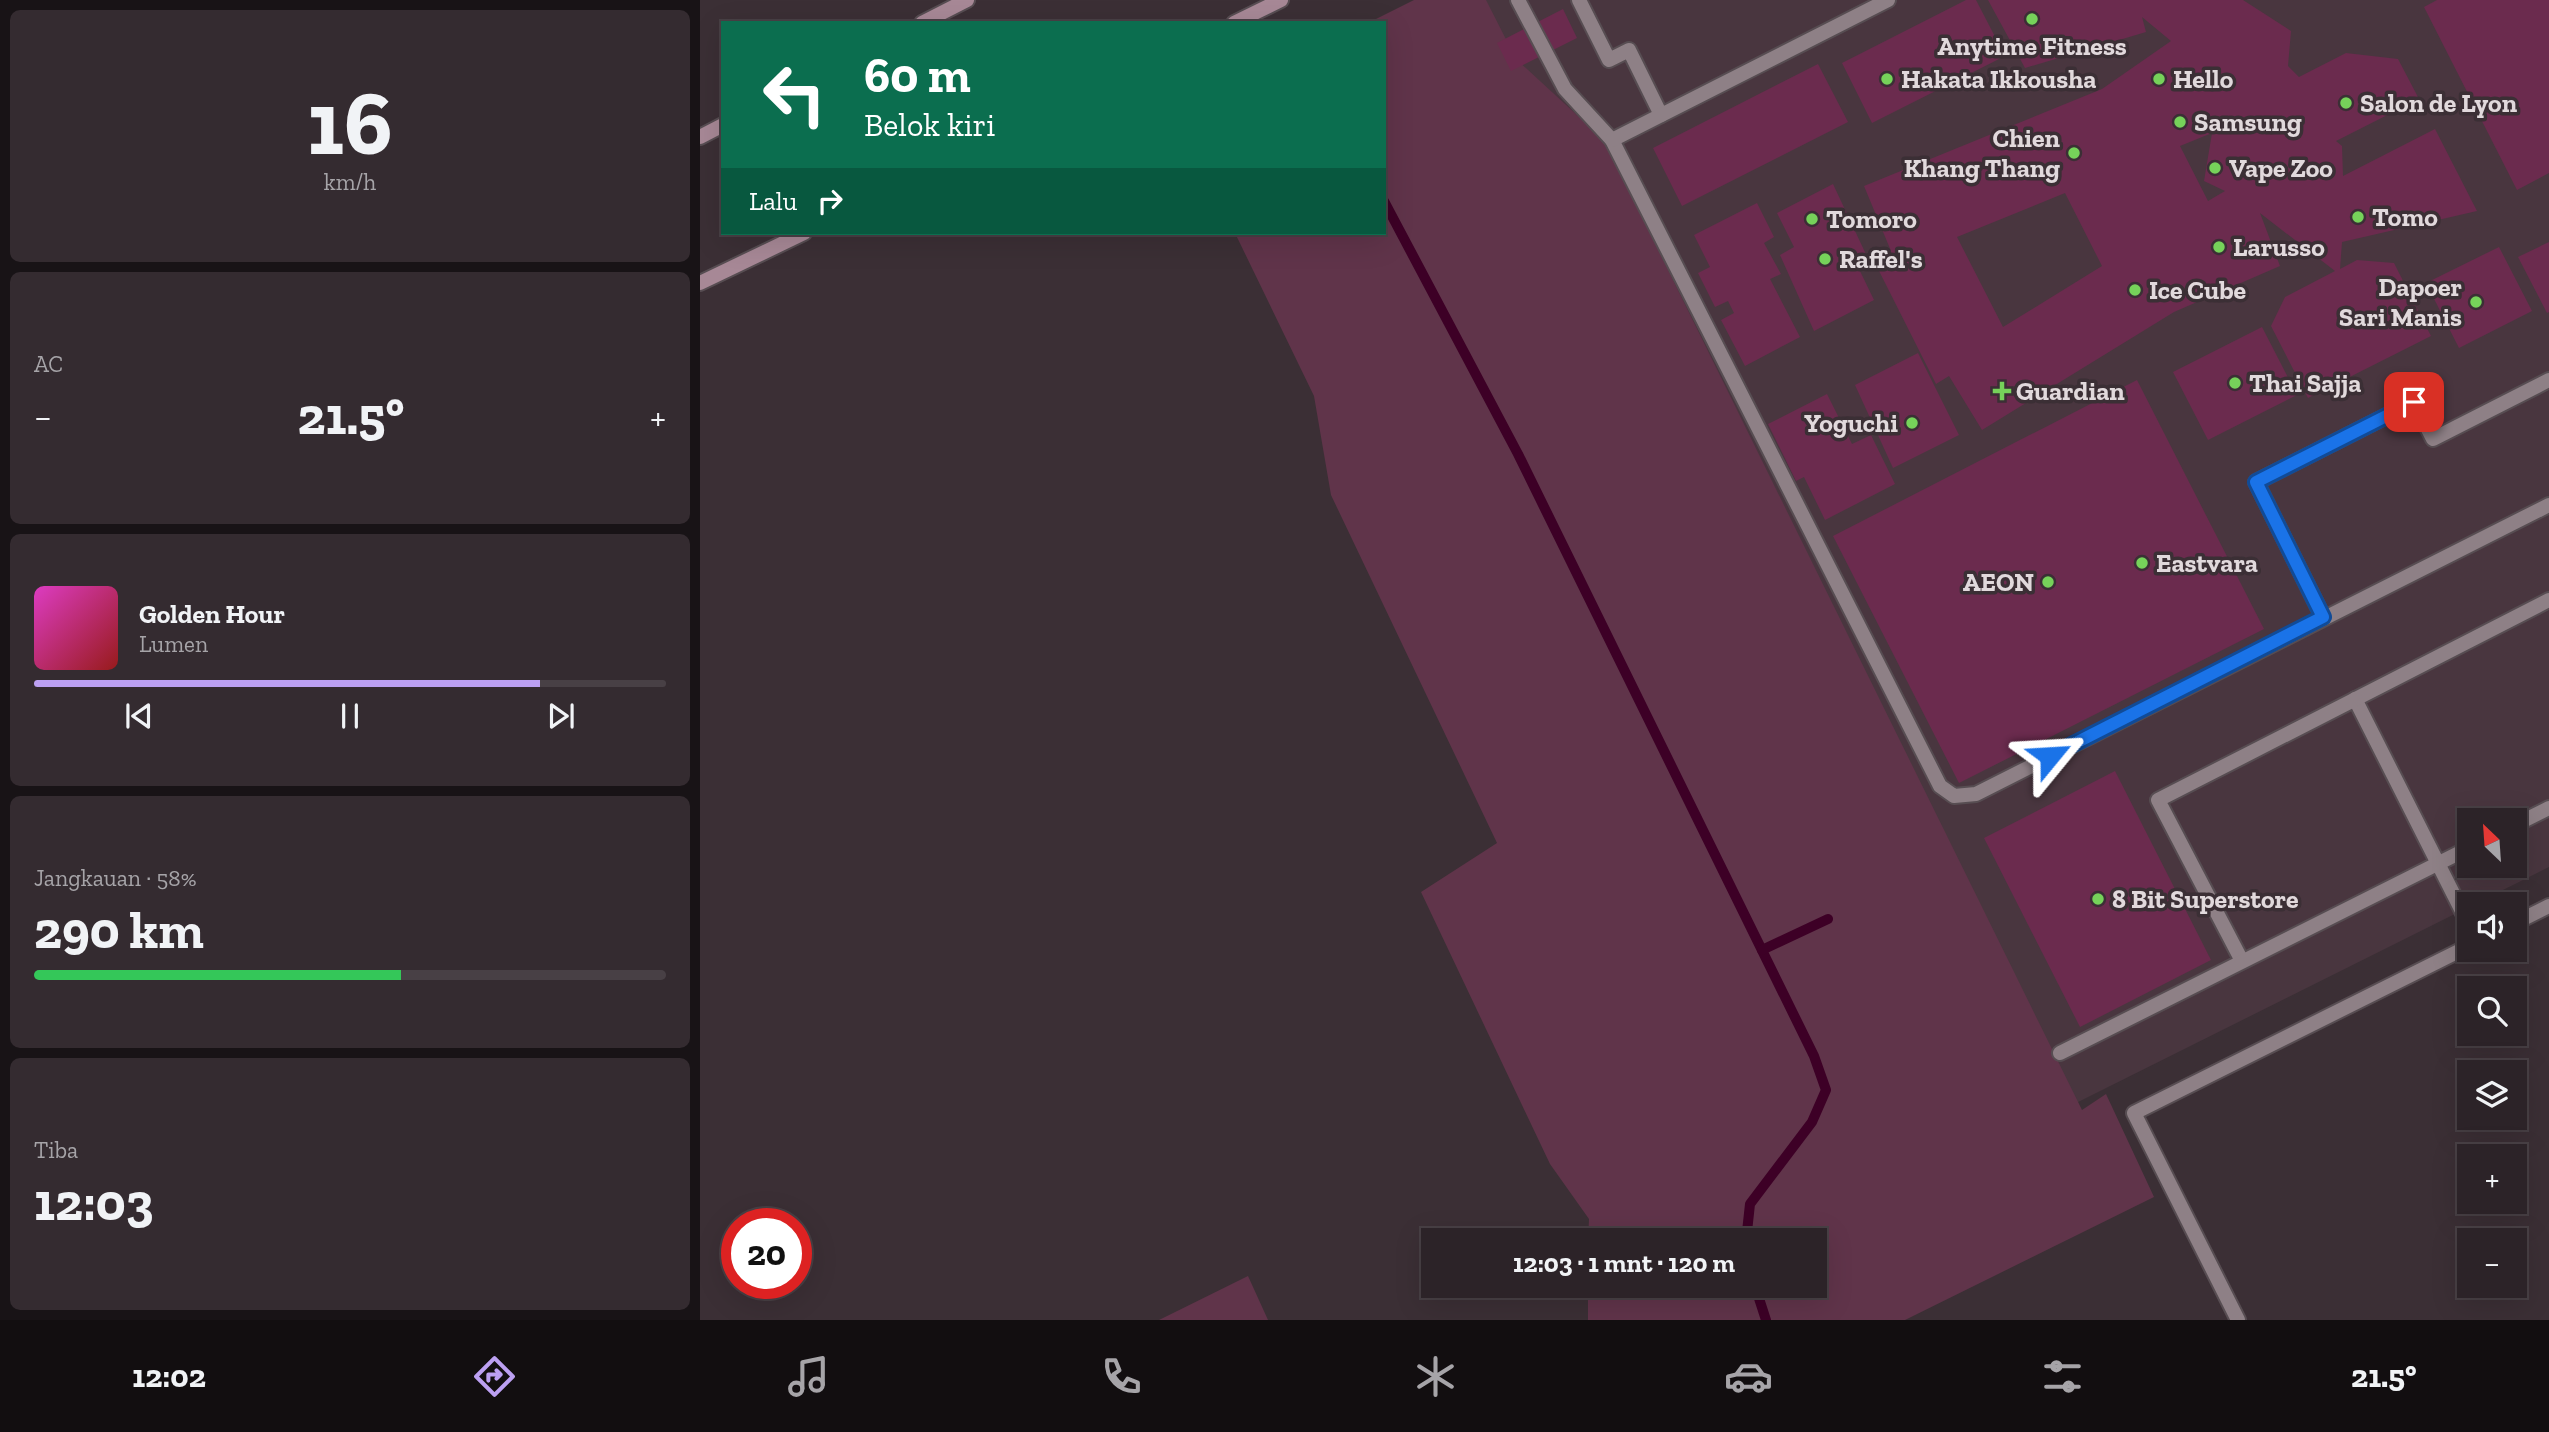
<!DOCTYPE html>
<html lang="id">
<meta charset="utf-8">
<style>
:root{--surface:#2c2328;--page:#342b30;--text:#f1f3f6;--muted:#a6a4a8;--line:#484045;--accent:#bca0f2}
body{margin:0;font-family:"Zilla Slab",serif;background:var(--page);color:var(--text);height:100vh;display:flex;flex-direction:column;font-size:26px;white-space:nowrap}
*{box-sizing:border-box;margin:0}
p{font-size:23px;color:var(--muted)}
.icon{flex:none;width:38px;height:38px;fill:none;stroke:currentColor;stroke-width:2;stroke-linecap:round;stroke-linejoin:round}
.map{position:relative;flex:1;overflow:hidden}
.details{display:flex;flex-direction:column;gap:10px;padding:10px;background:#181316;width:700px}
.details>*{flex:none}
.guide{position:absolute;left:21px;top:21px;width:665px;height:214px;border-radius:0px;box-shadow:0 7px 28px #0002,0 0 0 2px var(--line);background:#0b6e4f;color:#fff;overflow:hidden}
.needle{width:46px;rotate:335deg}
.fabs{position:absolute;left:1757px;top:808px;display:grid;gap:14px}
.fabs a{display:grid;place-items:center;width:70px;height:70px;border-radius:0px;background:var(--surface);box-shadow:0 7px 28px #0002,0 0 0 2px var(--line);font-size:35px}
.speed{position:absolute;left:21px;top:1208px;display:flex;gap:14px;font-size:35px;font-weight:700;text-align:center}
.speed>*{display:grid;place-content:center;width:91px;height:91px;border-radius:50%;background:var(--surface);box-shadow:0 7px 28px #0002,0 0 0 2px var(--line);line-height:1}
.speed .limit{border:10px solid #d22;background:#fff;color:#111}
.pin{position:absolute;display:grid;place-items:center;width:60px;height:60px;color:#fff;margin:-30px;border-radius:14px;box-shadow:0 4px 10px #0006}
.me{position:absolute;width:77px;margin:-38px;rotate:63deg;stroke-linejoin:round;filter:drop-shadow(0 0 5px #0008)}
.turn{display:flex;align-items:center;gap:24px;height:147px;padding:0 28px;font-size:32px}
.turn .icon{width:91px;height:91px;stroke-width:2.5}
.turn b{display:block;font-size:49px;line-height:60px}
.then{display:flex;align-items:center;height:66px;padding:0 28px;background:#0003;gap:14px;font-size:26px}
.big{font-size:52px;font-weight:700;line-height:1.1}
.details .tile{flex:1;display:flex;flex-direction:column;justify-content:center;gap:10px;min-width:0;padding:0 24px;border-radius:10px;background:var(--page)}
.details .dial{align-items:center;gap:0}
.dial b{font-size:91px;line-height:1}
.song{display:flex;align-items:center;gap:21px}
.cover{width:84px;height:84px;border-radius:10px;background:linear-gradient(135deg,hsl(310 70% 55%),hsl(0 70% 35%))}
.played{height:7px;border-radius:4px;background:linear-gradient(90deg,var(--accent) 80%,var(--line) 80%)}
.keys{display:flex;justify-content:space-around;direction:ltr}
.heat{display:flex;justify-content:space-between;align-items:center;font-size:38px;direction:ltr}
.charge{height:10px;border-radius:5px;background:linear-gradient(90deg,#34c759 58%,var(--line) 0)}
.trip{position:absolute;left:721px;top:1228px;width:406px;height:70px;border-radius:0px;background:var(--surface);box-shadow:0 7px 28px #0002,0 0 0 2px var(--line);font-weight:700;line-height:70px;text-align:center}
.dock{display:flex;height:112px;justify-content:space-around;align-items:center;background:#120e10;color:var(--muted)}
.dock .icon{width:49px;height:49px}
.dock .current{color:var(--accent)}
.dock b{font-size:32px;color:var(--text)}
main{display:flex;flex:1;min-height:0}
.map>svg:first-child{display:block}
.built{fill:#49363f;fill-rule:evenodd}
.green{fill:#60344a}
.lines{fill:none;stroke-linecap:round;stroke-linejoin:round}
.stream{stroke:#3d0026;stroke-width:10}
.building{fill:#6b2b4e;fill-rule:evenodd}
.service-casing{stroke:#574d52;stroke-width:18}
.secondary-casing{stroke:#574d52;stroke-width:18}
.service{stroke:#8e8086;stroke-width:14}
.secondary{stroke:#a78896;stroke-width:14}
.route-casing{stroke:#114b97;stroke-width:18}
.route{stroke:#1a73e8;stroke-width:12}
.poi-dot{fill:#76d25a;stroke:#3b2f35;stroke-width:2.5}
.labels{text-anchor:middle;stroke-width:7;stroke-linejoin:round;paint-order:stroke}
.poi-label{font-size:26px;font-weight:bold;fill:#e1d9dc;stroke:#3b2f35;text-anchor:start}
</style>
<main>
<section class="details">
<div class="tile dial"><b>16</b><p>km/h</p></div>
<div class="tile"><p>AC</p>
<div class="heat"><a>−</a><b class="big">21.5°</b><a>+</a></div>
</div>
<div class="tile">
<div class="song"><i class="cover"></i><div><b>Golden Hour</b><p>Lumen</p></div></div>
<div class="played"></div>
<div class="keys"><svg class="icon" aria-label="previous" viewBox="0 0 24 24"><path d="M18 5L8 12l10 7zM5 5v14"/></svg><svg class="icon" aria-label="pause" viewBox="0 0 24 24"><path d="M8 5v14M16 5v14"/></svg><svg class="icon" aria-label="next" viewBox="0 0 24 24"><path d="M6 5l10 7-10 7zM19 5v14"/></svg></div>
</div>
<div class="tile"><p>Jangkauan · 58%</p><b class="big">290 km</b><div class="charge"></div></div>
<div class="tile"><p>Tiba</p><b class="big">12:03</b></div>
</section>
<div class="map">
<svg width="1849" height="1320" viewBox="0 0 1849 1320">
<rect width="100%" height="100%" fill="#3b2f35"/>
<!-- built -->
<path class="built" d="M750,0H1849V867L1330,1126ZM1769,821H1815V866H1769Z"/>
<!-- green -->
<g class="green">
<polygon points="714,0 786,0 816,59 904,140 1382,1110 1406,1094 1454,1197 1205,1320 888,1320 888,1286 1115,1286 1115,1241 888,1241 889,1219 850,1164 721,892 797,843 631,495 614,396 535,233 684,233 684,23 668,23"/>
<polygon points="548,1276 568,1320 459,1320"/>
</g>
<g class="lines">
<!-- stream -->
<g class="stream">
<polyline points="684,201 818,454 1114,1056 1126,1090 1112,1122 1050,1204 1046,1241"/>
<polyline points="1062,950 1128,919"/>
<polyline points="1055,1286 1066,1320"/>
</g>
</g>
<!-- building -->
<g class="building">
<polygon points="1266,0 1276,0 1305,56 1172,123 1142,63"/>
<path d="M1288,0H1543L1591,31L1588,66L1599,77L1646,53L1698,59L1719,99L1636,141L1642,146L1643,176L1735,129L1777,211L1642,242L1640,269L1657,260L1694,263L1731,336L1608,398L1571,326L1585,297L1635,271L1560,213L1580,266L1474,312L1282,430L1249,376L1236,384L1173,259L1191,251L1164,186L1402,89L1471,41L1442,17L1446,32L1325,68ZM1512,133L1504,181L1525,191L1508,201L1480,146ZM1365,193L1402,266L1303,327L1257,237Z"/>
<polygon points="1737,0 1849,0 1849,173 1817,190 1724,7"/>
<polygon points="863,9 877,38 811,71 797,43"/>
<polygon points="1118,64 1148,122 982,206 953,148"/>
<polygon points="1133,184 1171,265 1160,271 1174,300 1114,331 1080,255 1094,247 1077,213"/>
<polygon points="1057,203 1074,237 1064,243 1081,274 1070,279 1100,337 1045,366 1021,320 1034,313 1028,301 1015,307 998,273 1010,267 994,235"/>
<polygon points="1849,242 1849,312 1847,313 1818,257"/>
<polygon points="1799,247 1832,311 1759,348 1726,283"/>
<polygon points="1562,327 1597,395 1508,440 1473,372"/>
<polygon points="1218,353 1259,435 1193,468 1155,385"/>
<polygon points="1437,380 1564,629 1259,783 1133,536"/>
<polygon points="1127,394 1152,444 1171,435 1195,484 1125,520 1104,477 1096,481 1068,424"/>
<polygon points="1415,771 1511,960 1380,1027 1284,838"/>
</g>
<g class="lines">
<!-- service casing -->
<g class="service-casing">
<g id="service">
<polyline points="818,0 865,89 912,140 1240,786 1254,796 1276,794 1849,505"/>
<polyline points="879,0 909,60 929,50 961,115"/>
<polyline points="912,140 1188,0"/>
<polyline points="1623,617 1556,482 1714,402 1733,439 1849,380"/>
<polyline points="1655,699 1769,925"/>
<polyline points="1815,825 1849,808"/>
<polyline points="1815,923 1849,906"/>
<polyline points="1542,961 1458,800 1849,600"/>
<polyline points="1360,1053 1769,848"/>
<polyline points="1538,1320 1434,1113 1769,946"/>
</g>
</g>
<!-- secondary casing -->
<g class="secondary-casing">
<g id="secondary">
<polyline points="222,23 267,0"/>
<polyline points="534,23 581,0"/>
<polyline points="0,137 23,125"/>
<polyline points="0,283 104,233"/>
</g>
</g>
<!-- service -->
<use href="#service" class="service"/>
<!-- secondary -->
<use href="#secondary" class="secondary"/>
</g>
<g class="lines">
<!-- route casing -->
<g class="route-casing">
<polyline id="route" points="1350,756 1623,617 1556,482 1714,402"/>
</g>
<!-- route -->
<use href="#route" class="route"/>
</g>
<!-- markers -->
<g class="poi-dot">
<circle cx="1332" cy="19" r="7"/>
<circle cx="1187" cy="79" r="7"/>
<circle cx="1459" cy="79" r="7"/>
<circle cx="1646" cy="103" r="7"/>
<circle cx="1480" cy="122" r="7"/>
<circle cx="1374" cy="153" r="7"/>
<circle cx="1515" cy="168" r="7"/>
<circle cx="1658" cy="217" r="7"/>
<circle cx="1112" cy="219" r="7"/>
<circle cx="1519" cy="247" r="7"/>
<circle cx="1125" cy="259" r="7"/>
<circle cx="1435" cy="290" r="7"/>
<circle cx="1776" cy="302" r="7"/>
<circle cx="1535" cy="383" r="7"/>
<path d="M1298.5 380.5h7v7h7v7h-7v7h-7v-7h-7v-7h7z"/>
<circle cx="1212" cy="423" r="7"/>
<circle cx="1442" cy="563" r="7"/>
<circle cx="1348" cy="582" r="7"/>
<circle cx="1398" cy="899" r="7"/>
</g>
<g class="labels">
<!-- poi labels -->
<g class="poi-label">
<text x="1332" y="55" text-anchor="middle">Anytime Fitness</text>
<text x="1201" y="88">Hakata Ikkousha</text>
<text x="1473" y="88">Hello</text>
<text x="1660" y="112">Salon de Lyon</text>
<text x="1494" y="131">Samsung</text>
<text x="1360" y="147" text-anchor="end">Chien<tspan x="1360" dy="30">Khang Thang</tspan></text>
<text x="1529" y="177">Vape Zoo</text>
<text x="1672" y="226">Tomo</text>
<text x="1126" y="228">Tomoro</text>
<text x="1533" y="256">Larusso</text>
<text x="1139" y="268">Raffel's</text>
<text x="1762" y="296" text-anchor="end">Dapoer<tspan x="1762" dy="30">Sari Manis</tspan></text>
<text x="1449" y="299">Ice Cube</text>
<text x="1549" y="392">Thai Sajja</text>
<text x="1316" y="400">Guardian</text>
<text x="1198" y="432" text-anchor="end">Yoguchi</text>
<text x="1456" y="572">Eastvara</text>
<text x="1334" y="591" text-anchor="end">AEON</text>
<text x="1412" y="908">8 Bit Superstore</text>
</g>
</g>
</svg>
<div class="fabs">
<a><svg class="needle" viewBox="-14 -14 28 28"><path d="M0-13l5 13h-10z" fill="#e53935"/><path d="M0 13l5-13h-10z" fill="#a6a4a8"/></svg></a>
<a><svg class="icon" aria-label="sound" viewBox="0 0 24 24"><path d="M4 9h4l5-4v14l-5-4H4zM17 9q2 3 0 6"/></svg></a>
<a><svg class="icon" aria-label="search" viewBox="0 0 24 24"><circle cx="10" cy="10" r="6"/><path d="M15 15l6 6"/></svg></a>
<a><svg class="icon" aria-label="layers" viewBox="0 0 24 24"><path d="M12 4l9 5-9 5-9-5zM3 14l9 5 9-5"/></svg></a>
<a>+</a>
<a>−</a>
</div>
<div class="speed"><div class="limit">20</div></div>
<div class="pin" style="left:1714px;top:402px;background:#d93025"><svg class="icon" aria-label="arrive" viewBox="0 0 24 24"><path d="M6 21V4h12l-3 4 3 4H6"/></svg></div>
<svg class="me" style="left:1350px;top:756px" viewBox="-20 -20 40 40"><path d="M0-17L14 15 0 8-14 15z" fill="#1a73e8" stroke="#fff" stroke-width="4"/></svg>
<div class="trip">12:03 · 1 mnt · 120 m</div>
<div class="guide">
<div class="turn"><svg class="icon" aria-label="left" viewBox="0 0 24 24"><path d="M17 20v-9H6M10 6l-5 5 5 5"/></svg><div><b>60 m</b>Belok kiri</div></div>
<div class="then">Lalu<svg class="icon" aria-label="right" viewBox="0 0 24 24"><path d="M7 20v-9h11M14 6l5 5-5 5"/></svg></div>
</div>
</div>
</main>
<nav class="dock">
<b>12:02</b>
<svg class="icon current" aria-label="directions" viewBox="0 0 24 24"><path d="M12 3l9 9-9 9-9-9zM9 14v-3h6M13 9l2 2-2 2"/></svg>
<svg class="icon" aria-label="music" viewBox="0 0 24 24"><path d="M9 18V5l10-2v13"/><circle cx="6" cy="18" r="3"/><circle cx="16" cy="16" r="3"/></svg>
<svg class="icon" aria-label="phone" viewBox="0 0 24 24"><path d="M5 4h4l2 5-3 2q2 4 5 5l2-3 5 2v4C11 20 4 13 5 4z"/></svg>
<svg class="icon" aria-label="climate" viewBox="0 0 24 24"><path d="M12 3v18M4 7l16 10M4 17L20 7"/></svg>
<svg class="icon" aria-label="car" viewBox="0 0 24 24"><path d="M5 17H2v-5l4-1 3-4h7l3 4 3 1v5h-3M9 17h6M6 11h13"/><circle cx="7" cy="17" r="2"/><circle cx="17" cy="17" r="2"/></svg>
<svg class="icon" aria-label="filters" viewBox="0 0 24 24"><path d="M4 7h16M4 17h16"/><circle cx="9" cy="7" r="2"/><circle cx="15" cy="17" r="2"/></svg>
<b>21.5°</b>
</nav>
